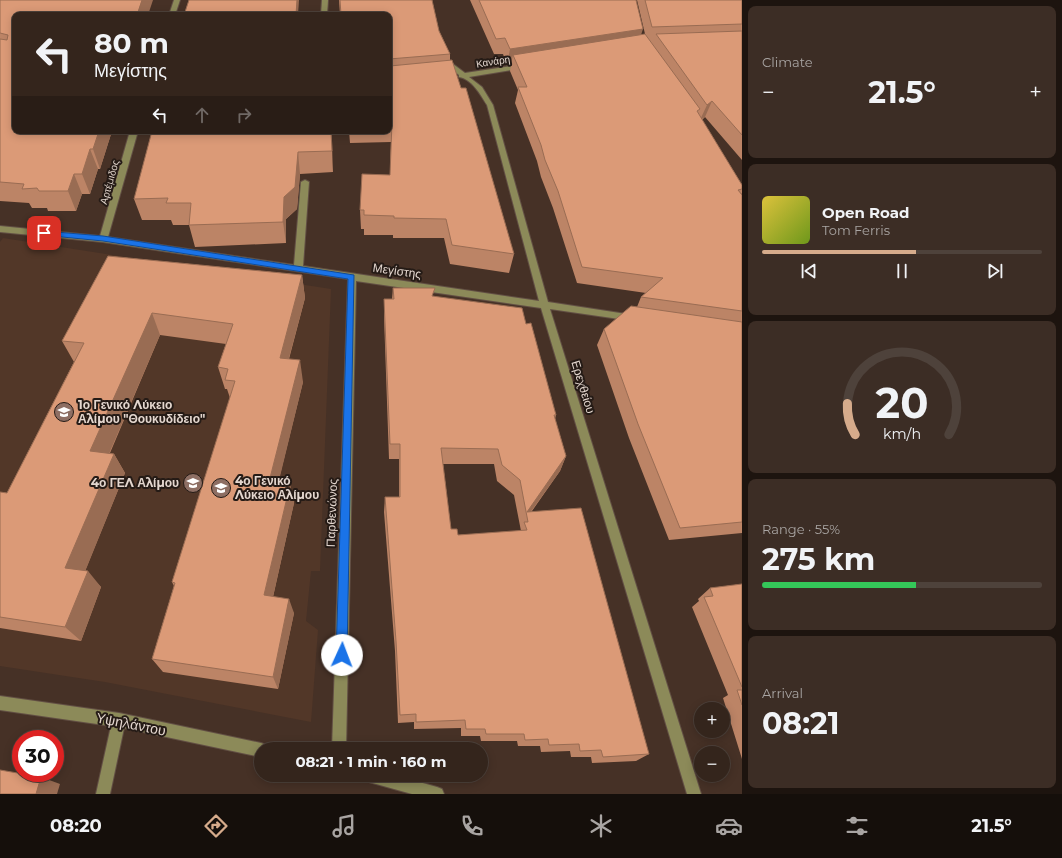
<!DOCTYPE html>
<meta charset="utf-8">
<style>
:root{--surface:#34251c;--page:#3c2d25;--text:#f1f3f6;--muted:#a9a5a3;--line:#4e423b;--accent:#d6ab8b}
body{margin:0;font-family:Montserrat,sans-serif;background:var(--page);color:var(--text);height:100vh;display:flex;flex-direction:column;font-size:15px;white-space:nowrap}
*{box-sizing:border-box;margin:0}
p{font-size:13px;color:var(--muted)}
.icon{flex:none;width:22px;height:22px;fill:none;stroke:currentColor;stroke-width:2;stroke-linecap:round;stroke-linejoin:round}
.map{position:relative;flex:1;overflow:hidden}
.sheet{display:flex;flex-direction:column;gap:6px;padding:6px;background:#1d140f;width:320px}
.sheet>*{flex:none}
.hud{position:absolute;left:12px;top:12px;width:380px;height:122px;border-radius:8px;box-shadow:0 2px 10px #0003,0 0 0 1px var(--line);background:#34251c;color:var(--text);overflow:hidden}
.fabs{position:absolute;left:694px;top:702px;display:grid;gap:8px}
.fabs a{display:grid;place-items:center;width:36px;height:36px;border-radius:50%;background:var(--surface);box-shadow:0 2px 10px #0003,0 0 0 1px var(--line);font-size:20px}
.speed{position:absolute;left:12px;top:730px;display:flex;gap:8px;font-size:20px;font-weight:700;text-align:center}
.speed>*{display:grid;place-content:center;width:52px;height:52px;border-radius:50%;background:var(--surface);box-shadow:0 2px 10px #0003,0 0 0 1px var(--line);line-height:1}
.speed .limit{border:6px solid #d22;background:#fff;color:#111}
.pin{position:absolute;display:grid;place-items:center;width:34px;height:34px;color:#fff;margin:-17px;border-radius:8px;box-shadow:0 2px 6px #0006}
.me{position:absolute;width:44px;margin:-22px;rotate:2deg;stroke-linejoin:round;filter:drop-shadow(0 0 3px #0008)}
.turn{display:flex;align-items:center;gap:14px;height:84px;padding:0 16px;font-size:18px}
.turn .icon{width:52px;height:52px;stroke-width:2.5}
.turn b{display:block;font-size:28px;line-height:34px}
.lanes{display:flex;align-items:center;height:38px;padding:0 16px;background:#0003;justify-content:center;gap:20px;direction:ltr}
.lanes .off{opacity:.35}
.big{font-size:30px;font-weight:700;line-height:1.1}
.sheet .card{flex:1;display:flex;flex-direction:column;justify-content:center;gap:6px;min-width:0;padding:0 14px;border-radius:8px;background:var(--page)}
.sheet .dial{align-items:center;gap:0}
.dial svg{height:104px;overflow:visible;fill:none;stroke:var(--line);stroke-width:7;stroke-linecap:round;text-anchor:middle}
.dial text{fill:var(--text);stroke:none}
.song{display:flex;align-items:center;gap:12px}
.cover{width:48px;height:48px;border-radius:6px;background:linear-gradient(135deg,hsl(50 70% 55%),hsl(80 70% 35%))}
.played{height:4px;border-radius:2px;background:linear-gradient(90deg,var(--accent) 55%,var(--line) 55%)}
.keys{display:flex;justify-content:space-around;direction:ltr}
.heat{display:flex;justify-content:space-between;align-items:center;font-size:22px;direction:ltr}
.charge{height:6px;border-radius:3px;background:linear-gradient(90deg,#34c759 55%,var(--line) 0)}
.trip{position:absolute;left:254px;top:742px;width:234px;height:40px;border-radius:20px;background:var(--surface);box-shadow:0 2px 10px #0003,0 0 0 1px var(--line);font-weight:700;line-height:40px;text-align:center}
.dock{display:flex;height:64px;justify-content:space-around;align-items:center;background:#150f0b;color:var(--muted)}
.dock .icon{width:28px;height:28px}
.dock .active{color:var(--accent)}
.dock b{font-size:18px;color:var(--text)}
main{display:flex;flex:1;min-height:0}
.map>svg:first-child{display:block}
.built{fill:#523728}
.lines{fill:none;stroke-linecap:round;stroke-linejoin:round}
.minor-casing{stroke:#624f44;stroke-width:2}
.minor{fill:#8c8a59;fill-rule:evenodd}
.wall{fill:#bc8466;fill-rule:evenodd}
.shaded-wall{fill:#996c53}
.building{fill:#db9a77;stroke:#996c53;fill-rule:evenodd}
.route{fill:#1a73e8;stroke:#114b97}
.labels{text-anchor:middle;stroke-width:4;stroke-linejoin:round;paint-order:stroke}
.far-street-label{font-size:10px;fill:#e4d7cf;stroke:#251b16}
.street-label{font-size:12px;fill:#e4d7cf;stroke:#251b16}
.poi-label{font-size:12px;font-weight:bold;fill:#e4d7cf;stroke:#251b16;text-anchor:start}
.near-street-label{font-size:14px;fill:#e4d7cf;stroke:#251b16}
</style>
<main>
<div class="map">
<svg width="742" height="794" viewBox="0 0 742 794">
<rect width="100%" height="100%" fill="#463126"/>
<!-- built -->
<polygon class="built" points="3,238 331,289 320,571 311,571 306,621 318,630 311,722 105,682 0,666 0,242"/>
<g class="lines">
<!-- minor casing -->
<g class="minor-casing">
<g id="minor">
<polygon points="174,0 180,0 175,15 169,15"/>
<polygon points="322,0 328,0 327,15 321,15"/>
<path d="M445,59H449L453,64L465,73L524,64L527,66L524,68L469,77L482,87L493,105L548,302L633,315L638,318L633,321L550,309L701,794H687L541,308L356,281L346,749H332L348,279L103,242L0,232V226L100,236L130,131H138L108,237L294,265L301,182L305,180L309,182L303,266L539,301L487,105C480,94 472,79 459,77V75L448,66L444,60Z"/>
<polygon points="0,696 119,713 261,743 266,745 267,749 261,749 261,757 124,728 110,794 96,794 111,726 0,710"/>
<polygon points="362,775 394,775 437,787 442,789 444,794 412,794 369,782 364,780"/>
</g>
</g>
<!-- minor -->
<use href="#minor" class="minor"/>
</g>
<!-- wall -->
<g class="wall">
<polygon points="0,0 15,15 112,131 100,169 98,169 90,194 82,194 76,211 48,211 47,208 32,208 29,203 0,201"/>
<polygon points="339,0 432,0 439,31 450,54 450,61 514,254 509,273 450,264 444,238 393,238 393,235 364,235 364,229 361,229 360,210 390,175 391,142 350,143 349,131 389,131 389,15 340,15"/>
<polygon points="470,0 636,0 641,34 645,34 637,0 742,0 742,160 705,117 702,120 742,185 742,193 741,195 742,195 742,533 669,540 629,438 597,345 604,329 637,307 641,297 646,293 577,283 553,208 541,177 537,161 515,103 518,90 510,71 511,64 507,65 503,54 494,54"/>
<polygon points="331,131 333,172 300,174 297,209 286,219 286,243 195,247 189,225 173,225 171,220 142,220 134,199"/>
<polygon points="108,256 302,275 305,298 289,359 303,382 278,483 290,485 294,503 273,597 294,613 278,689 163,672 152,659 174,586 172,582 230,398 227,389 225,389 218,367 226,344 160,335 110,453 114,454 125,473 85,571 101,587 81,641 0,628 0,492 7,493 74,362 62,341"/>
<path d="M393,288L434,296L526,324L556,415L555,419L566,456L560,471L532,511L649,754L636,761L592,763L591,757H571L570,751L541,752L540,746H518L517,741H481L480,736H461V728L414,729V722L398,723L395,651L384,512L385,497H399V459H389L384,317V299H392ZM443,464H494L497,481L514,495L521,531L458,535L451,529Z"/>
<polygon points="742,584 742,759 723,698 728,695 692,607 699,601 698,599 710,588"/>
</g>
<!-- shaded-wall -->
<g class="shaded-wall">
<polygon points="142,0 153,0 148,15 137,15"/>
<polygon points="297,0 299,0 298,15 296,15"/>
<polygon points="643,29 638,44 513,55 511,64 507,65 510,49"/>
<polygon points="712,101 705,117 700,120 707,105"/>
<polygon points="99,131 112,131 100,169 93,149"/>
<polygon points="331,131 332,140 333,172 332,151"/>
<polygon points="90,149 98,169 90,194 82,174"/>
<polygon points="298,152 300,174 297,209 286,219 286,243 283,222 284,197"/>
<polygon points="74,174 82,194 76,211 68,191"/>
<polygon points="302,275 305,298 283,380 280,358"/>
<polygon points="152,313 160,335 102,470 90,451"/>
<polygon points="300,360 303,382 274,501 269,482"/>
<polygon points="114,454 125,473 80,584 65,568"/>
<polygon points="566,456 560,471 527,517 527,512"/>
<polygon points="290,485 294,503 270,610 264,595"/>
<polygon points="88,571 101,587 81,641 65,627"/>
<polygon points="289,599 294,613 278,689 273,677"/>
<polygon points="41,777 60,784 57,794 36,794"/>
</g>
<!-- building -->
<g class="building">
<polygon points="0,0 142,0 137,15 15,15 15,131 99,131 93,149 90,149 82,174 74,174 68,191 39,191 37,188 22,189 24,184 0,182 0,39 7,40 8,35 0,33"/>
<polygon points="189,0 297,0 296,15 184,15"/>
<polygon points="340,0 432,0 439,31 450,54 389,59 389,60 389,15 341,15"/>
<polygon points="479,0 636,0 643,29 510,49 505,38 496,39"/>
<polygon points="645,0 742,0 742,24 652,27"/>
<polygon points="742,31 742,135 712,101 707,105 656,34"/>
<polygon points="645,34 700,109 697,111 742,185 742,189 738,190 742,195 742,311 641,297 663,278 582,267 558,191 545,160 541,145 518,87 527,87 513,55"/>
<polygon points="452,60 461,88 466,88 514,254 452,245 446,219 394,218 394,216 364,215 364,210 360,210 362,174 390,175 392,122 389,122 389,66 390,66"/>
<polygon points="152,131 331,131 332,151 298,152 295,187 284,197 283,222 189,225 191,203 166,203 168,198 134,199"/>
<polygon points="108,256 302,275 280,358 300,360 269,482 290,485 264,595 289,599 273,677 152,659 175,583 172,582 235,381 225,380 228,369 218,367 233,324 152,313 90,451 114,454 65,568 88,571 65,627 0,617 0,492 7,493 84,343 62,341"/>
<path d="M393,288H435L432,296L522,308L526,324L531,323L556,415H554L566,456L527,512L581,508L649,754L603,757L601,750L580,751L579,744L549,745L548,739L525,740L524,734H486L485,729H466L465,720L416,722V714L400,715L396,641L385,497H400V444H390L384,299H394ZM441,448L498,449L502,465L520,480L528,522H524L527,530L458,535L457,529H451Z"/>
<polygon points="631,306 742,322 742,522 680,528 638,424 604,329"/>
<polygon points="742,584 742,687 704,597 713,596 710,588"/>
<polygon points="737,690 742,690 742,705"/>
<polygon points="0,770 41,777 36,794 0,794"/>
</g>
<!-- route -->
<polygon class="route" points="44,231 103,236 354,275 347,655 346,659 342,660 337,659 336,655 348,279 103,241 42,235 40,233"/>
<!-- icons -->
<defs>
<g id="school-disc" transform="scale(1)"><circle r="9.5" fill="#8d6e63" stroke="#251b16"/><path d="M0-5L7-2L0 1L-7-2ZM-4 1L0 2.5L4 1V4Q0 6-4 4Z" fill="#fff"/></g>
</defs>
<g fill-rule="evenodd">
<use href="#school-disc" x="64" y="412"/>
<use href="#school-disc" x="193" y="483"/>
<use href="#school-disc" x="221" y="488"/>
</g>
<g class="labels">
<!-- far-street labels -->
<g class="far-street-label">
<text transform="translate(493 61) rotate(-9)" y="4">Κανάρη</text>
<text transform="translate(109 182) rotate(-74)" y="4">Αρτέμιδος</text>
</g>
<!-- street labels -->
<g class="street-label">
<text transform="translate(397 271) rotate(8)" y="4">Μεγίστης</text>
<text transform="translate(583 387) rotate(73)" y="4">Ερεχθείου</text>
<text transform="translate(332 513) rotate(-88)" y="4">Παρθενώνος</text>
</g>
<!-- poi labels -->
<g class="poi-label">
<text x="78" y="409">1ο Γενικό Λύκειο<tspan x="78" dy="14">Αλίμου "Θουκυδίδειο"</tspan></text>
<text x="235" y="485">4ο Γενικό<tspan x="235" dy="14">Λύκειο Αλίμου</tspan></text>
<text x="179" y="487" text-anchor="end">4ο ΓΕΛ Αλίμου</text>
</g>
<!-- near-street labels -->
<g class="near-street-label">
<text transform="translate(131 724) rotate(11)" y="5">Υψηλάντου</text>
</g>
</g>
</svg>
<div class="fabs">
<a>+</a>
<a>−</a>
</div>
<div class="speed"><div class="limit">30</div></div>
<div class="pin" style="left:44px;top:233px;background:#d93025"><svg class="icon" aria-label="arrive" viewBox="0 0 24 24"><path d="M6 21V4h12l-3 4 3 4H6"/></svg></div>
<svg class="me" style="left:342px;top:655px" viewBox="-20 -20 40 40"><circle r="19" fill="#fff"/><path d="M0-13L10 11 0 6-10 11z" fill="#1a73e8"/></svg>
<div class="trip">08:21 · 1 min · 160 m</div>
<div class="hud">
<div class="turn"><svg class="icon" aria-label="left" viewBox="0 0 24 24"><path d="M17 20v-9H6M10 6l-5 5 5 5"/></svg><div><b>80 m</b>Μεγίστης</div></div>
<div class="lanes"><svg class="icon" aria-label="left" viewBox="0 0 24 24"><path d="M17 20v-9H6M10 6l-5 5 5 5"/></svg><svg class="icon off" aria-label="ahead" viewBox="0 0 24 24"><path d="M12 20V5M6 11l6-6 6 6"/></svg><svg class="icon off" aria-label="right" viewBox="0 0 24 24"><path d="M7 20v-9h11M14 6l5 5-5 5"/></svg></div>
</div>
</div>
<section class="sheet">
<div class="card"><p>Climate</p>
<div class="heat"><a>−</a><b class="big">21.5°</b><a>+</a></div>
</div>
<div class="card">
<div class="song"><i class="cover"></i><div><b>Open Road</b><p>Tom Ferris</p></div></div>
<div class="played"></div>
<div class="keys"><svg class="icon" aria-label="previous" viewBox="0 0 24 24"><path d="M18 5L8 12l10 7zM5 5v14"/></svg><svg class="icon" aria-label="pause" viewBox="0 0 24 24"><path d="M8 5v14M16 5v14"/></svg><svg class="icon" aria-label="next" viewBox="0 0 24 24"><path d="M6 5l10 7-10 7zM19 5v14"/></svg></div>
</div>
<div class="card dial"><svg viewBox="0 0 100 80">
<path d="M14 69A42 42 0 1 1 86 69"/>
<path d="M14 69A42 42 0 0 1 8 45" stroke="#d6ab8b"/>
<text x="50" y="56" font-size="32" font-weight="700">20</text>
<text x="50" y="72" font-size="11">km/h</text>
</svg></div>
<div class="card"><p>Range · 55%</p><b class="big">275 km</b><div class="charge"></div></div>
<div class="card"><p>Arrival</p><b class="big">08:21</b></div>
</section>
</main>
<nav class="dock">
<b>08:20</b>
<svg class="icon active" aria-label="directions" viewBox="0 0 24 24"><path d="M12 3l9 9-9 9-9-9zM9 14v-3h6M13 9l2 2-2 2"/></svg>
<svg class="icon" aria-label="music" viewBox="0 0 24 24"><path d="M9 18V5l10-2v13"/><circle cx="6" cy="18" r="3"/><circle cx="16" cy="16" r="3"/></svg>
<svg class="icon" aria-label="phone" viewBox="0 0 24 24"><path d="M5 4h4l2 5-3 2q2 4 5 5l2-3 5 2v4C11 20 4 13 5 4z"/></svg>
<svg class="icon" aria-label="climate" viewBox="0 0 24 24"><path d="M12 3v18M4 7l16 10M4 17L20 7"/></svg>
<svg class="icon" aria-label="car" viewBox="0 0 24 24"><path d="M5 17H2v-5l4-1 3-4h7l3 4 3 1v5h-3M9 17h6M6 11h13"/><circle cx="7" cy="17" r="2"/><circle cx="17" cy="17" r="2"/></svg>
<svg class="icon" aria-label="filters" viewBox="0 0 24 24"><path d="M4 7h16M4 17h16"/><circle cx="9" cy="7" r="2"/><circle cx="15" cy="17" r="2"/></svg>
<b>21.5°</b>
</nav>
